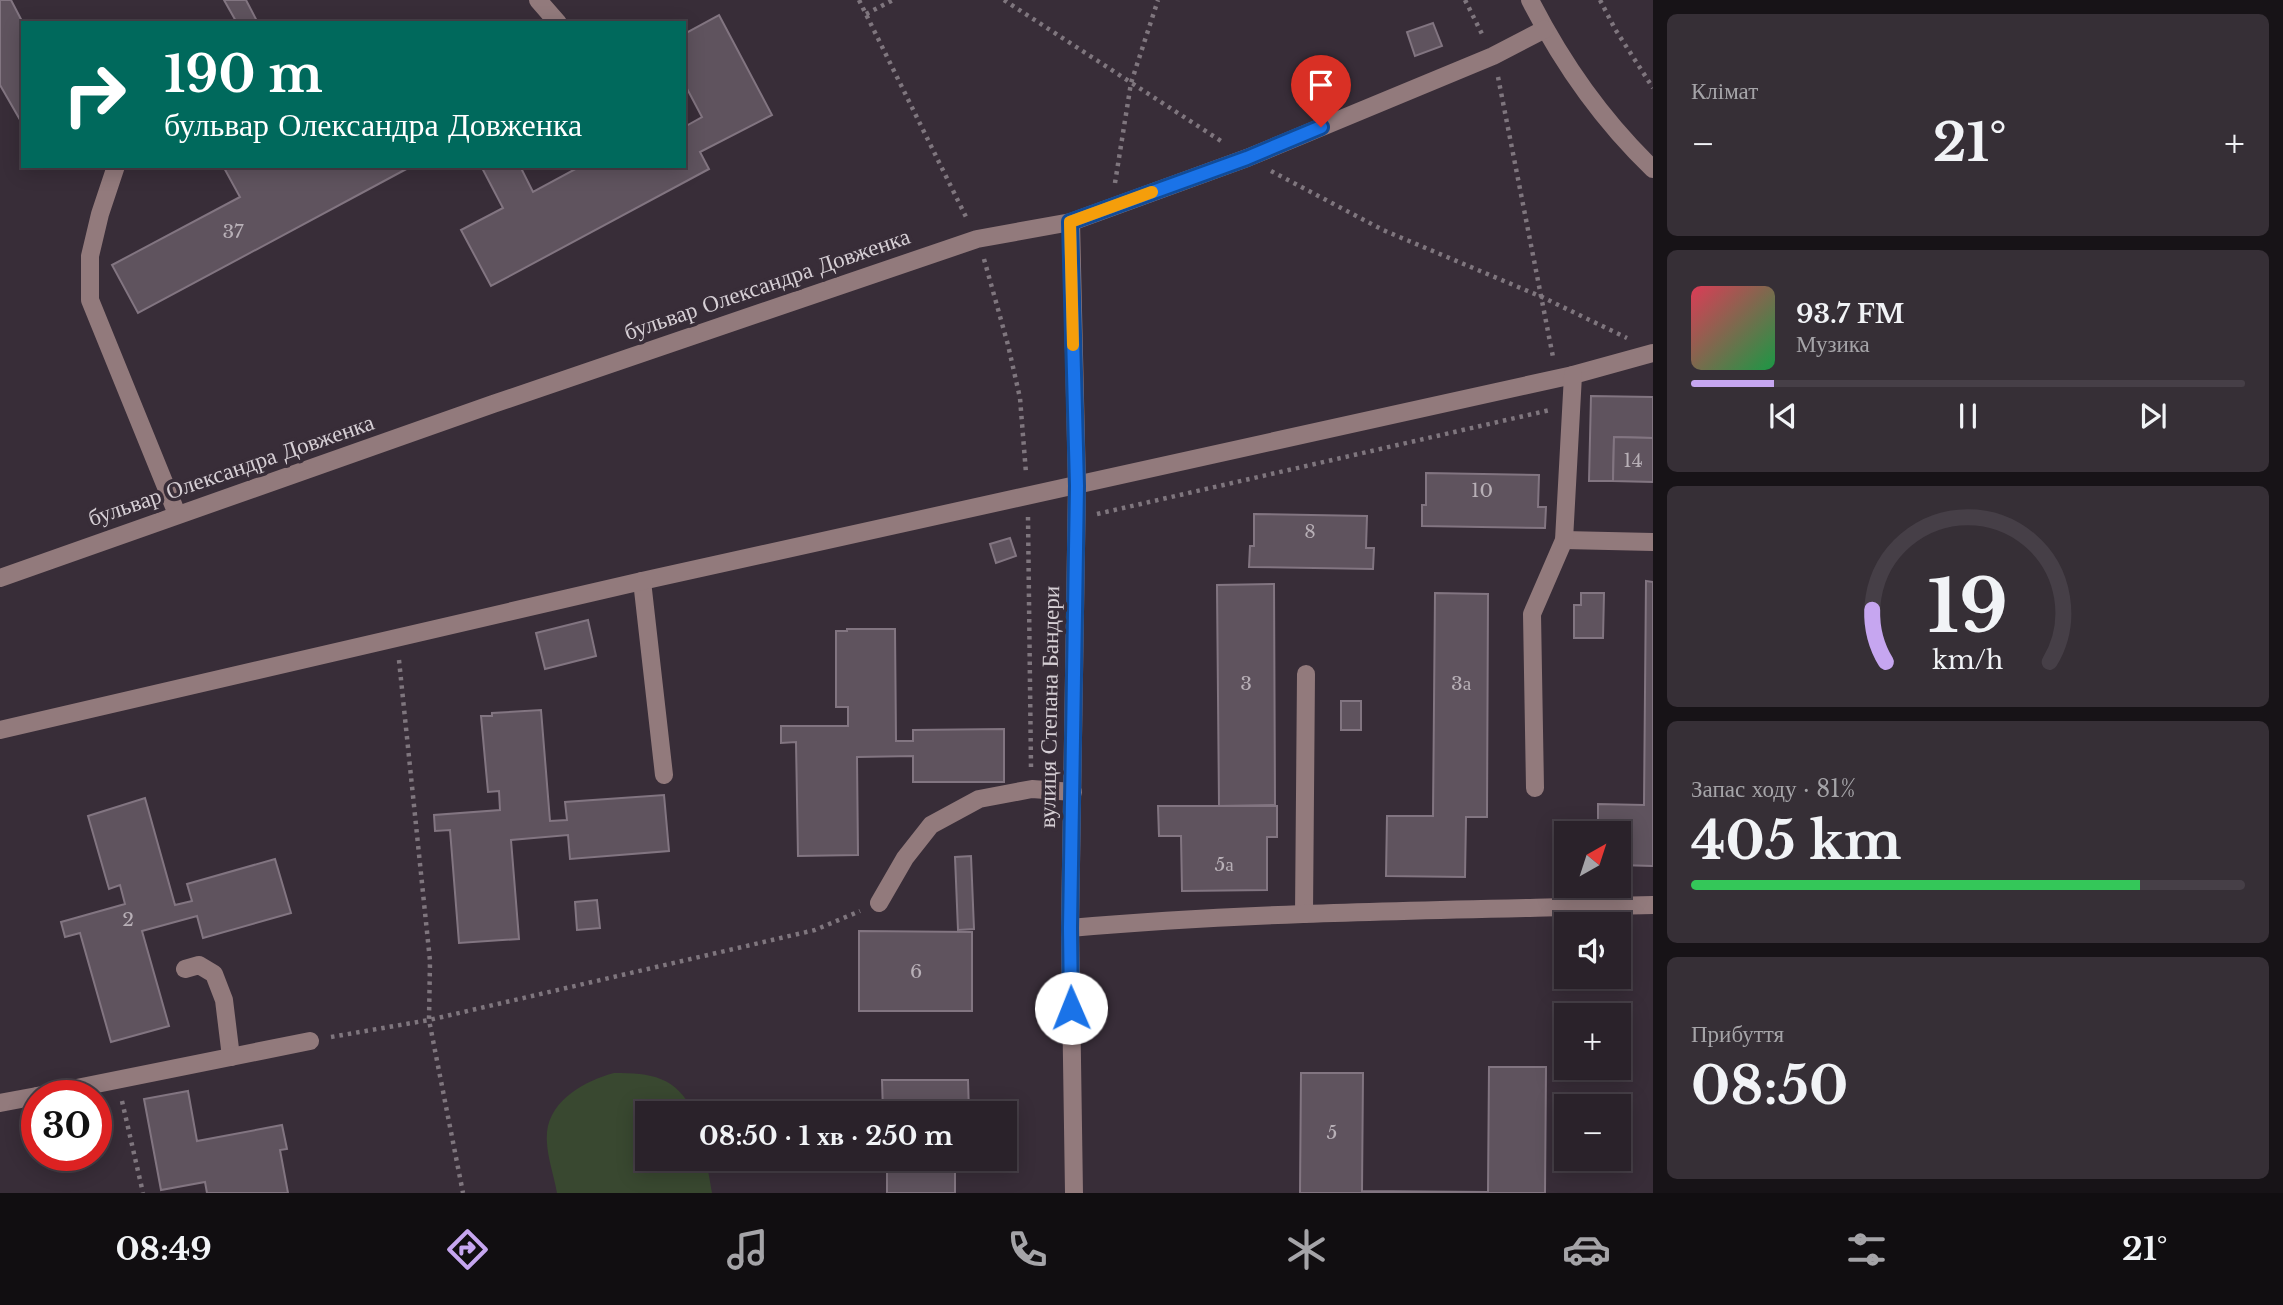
<!DOCTYPE html>
<html lang="uk">
<meta charset="utf-8">
<style>
:root{--surface:#2a222a;--page:#362f36;--text:#f1f3f6;--muted:#a5a4a8;--line:#463f47;--accent:#c6a6f0}
body{margin:0;font-family:"Libre Baskerville",serif;background:var(--page);color:var(--text);height:100vh;display:flex;flex-direction:column;font-size:26px;white-space:nowrap}
*{box-sizing:border-box;margin:0}
p{font-size:23px;color:var(--muted)}
.icon{flex:none;width:38px;height:38px;fill:none;stroke:currentColor;stroke-width:2;stroke-linecap:round;stroke-linejoin:round}
.map{position:relative;flex:1;overflow:hidden}
.drawer{display:flex;flex-direction:column;gap:14px;padding:14px;background:#171317;width:630px}
.drawer>*{flex:none}
.hud{position:absolute;left:21px;top:21px;width:665px;height:147px;border-radius:0px;box-shadow:0 4px 18px #0003,0 0 0 2px var(--line);background:#00695c;color:#fff;overflow:hidden}
.needle{width:46px;rotate:39deg}
.buttons{position:absolute;left:1554px;top:821px;display:grid;gap:14px}
.buttons a{display:grid;place-items:center;width:77px;height:77px;border-radius:0px;background:var(--surface);box-shadow:0 4px 18px #0003,0 0 0 2px var(--line);font-size:35px}
.speed{position:absolute;left:21px;top:1080px;display:flex;gap:14px;font-size:35px;font-weight:700;text-align:center}
.speed>*{display:grid;place-content:center;width:91px;height:91px;border-radius:50%;background:var(--surface);box-shadow:0 4px 18px #0003,0 0 0 2px var(--line);line-height:1}
.speed .limit{border:10px solid #d22;background:#fff;color:#111}
.pin{position:absolute;display:grid;place-items:center;width:60px;height:60px;color:#fff;margin:-72px -30px;border-radius:50% 50% 50% 0;rotate:-45deg;box-shadow:0 0 7px #0007}
.pin .icon{rotate:45deg}
.me{position:absolute;width:77px;margin:-38px;rotate:359deg;stroke-linejoin:round;filter:drop-shadow(0 0 5px #0008)}
.turn{display:flex;align-items:center;gap:24px;height:147px;padding:0 28px;font-size:32px}
.turn .icon{width:91px;height:91px;stroke-width:2.5}
.turn b{display:block;font-size:49px;line-height:60px}
.big{font-size:52px;font-weight:700;line-height:1.1}
.drawer .tile{flex:1;display:flex;flex-direction:column;justify-content:center;gap:10px;min-width:0;padding:0 24px;border-radius:10px;background:var(--page)}
.drawer .dial{align-items:center;gap:0}
.dial svg{height:182px;overflow:visible;fill:none;stroke:var(--line);stroke-width:7;stroke-linecap:round;text-anchor:middle}
.dial text{fill:var(--text);stroke:none}
.song{display:flex;align-items:center;gap:21px}
.cover{width:84px;height:84px;border-radius:10px;background:linear-gradient(135deg,hsl(350 70% 55%),hsl(140 70% 35%))}
.played{height:7px;border-radius:4px;background:linear-gradient(90deg,var(--accent) 15%,var(--line) 15%)}
.keys{display:flex;justify-content:space-around;direction:ltr}
.heat{display:flex;justify-content:space-between;align-items:center;font-size:38px;direction:ltr}
.charge{height:10px;border-radius:5px;background:linear-gradient(90deg,#34c759 81%,var(--line) 0)}
.trip{position:absolute;left:635px;top:1101px;width:382px;height:70px;border-radius:0px;background:var(--surface);box-shadow:0 4px 18px #0003,0 0 0 2px var(--line);font-weight:700;line-height:70px;text-align:center}
.tab-bar{display:flex;height:112px;justify-content:space-around;align-items:center;background:#110e11;color:var(--muted)}
.tab-bar .icon{width:49px;height:49px}
.tab-bar .current{color:var(--accent)}
.tab-bar b{font-size:32px;color:var(--text)}
main{display:flex;flex:1;min-height:0}
.map>svg:first-child{display:block}
.green{fill:#394830}
.building{fill:#5f535e;stroke:#827581;stroke-width:2}
.lines{fill:none;stroke-linecap:round;stroke-linejoin:round}
.path{stroke:#7f767e;stroke-width:4.5;stroke-dasharray:3.5 5;stroke-linecap:butt}
.minor{stroke:#927a7c;stroke-width:18}
.route-casing{stroke:#114b97;stroke-width:18}
.route{stroke:#1a73e8;stroke-width:12}
.slow{stroke:#f59e0b;stroke-width:12}
.labels{text-anchor:middle;stroke-width:7;stroke-linejoin:round;paint-order:stroke}
.number-label{font-size:19px;fill:#b8b0b7}
.street-label{font-size:23px;fill:#d6cfd5;stroke:#382d38}
</style>
<main>
<div class="map">
<svg width="1653" height="1193" viewBox="0 0 1653 1193">
<rect width="100%" height="100%" fill="#382d38"/>
<!-- green -->
<path class="green" d="M614,1073C651,1073 676,1076 694,1113H648V1158L706,1159L712,1193H557C554,1175 545,1151 547,1132C551,1099 585,1081 614,1073Z"/>
<!-- building -->
<g class="building">
<polygon points="0,0 11,0 23,23 23,125 0,85"/>
<polygon points="224,0 246,0 258,23 237,23"/>
<polygon points="719,15 772,115 700,152 709,169 491,286 461,230 503,208 481,166 520,166 533,192 581,166 684,166 684,123 686,126 702,117 684,83 684,34"/>
<polygon points="1433,23 1442,46 1415,56 1407,32"/>
<polygon points="223,166 412,166 138,313 112,265 240,197"/>
<polygon points="1591,396 1653,397 1653,438 1614,437 1613,481 1589,481"/>
<polygon points="1614,437 1653,438 1653,482 1613,481"/>
<polygon points="1426,473 1539,475 1538,507 1546,507 1545,528 1422,526 1422,505 1426,505"/>
<polygon points="1254,514 1367,516 1366,548 1374,548 1373,569 1249,567 1250,546 1254,546"/>
<polygon points="1010,538 1016,556 996,563 990,544"/>
<polygon points="1646,581 1653,582 1653,866 1619,865 1619,833 1598,833 1598,804 1644,805"/>
<polygon points="1274,584 1275,805 1219,806 1217,585"/>
<polygon points="1435,593 1488,594 1487,817 1466,817 1465,877 1386,876 1387,816 1433,816"/>
<polygon points="1581,593 1604,593 1603,638 1574,638 1574,605 1581,605"/>
<polygon points="588,620 596,656 545,669 536,633"/>
<polygon points="847,629 895,629 896,741 913,741 913,730 1004,729 1004,782 913,782 913,756 857,757 858,855 798,856 796,742 781,743 781,726 848,726 848,707 836,707 836,631 847,631"/>
<rect x="1341" y="701" width="20" height="29"/>
<polygon points="541,710 550,821 567,820 565,802 664,795 669,851 570,859 568,835 511,840 519,939 459,943 450,830 435,831 434,815 500,810 499,791 488,792 481,716 492,716 492,713"/>
<polygon points="145,798 175,905 192,901 187,884 275,859 291,913 203,938 197,916 142,931 169,1026 111,1042 80,933 65,937 61,922 125,904 120,885 109,889 88,816"/>
<polygon points="1158,806 1277,806 1277,837 1267,837 1267,890 1182,891 1181,836 1159,836"/>
<polygon points="971,856 974,929 958,930 955,857"/>
<polygon points="597,900 600,928 577,930 575,902"/>
<polygon points="859,931 972,932 972,1011 859,1011"/>
<polygon points="1489,1067 1546,1067 1545,1193 1300,1193 1301,1073 1363,1073 1362,1191 1488,1192"/>
<polygon points="882,1080 968,1080 969,1113 883,1113"/>
<polygon points="188,1091 197,1141 282,1125 287,1149 280,1150 288,1193 207,1193 205,1182 161,1190 144,1099"/>
<rect x="887" y="1158" width="68" height="35"/>
</g>
<g class="lines">
<!-- path -->
<g class="path">
<polyline points="859,0 967,219"/>
<polyline points="1004,0 1224,143"/>
<polyline points="1465,0 1483,36"/>
<polyline points="1600,0 1615,29 1653,88"/>
<polyline points="866,14 893,0"/>
<polyline points="1498,77 1553,357"/>
<polyline points="1271,171 1383,230 1542,297 1627,338"/>
<polyline points="1115,183 1131,83 1158,0"/>
<polyline points="984,259 1008,345 1020,398 1026,473"/>
<polyline points="1097,514 1550,410"/>
<polyline points="1028,517 1031,767"/>
<polyline points="399,660 430,961 429,1020 463,1193"/>
<polyline points="331,1037 429,1020 815,930 860,911"/>
<polyline points="122,1101 143,1193"/>
</g>
<!-- minor -->
<g class="minor">
<polyline points="538,0 558,23"/>
<path d="M1530,0C1561,61 1603,121 1653,169"/>
<polyline points="116,166 100,214 90,256 90,300 177,514"/>
<polyline points="1071,222 1077,486 1070,928 1074,1193"/>
<polyline points="1564,540 1653,542"/>
<polyline points="0,578 493,404 977,239 1071,222 1247,158 1493,56 1545,29"/>
<polyline points="642,581 664,775"/>
<polyline points="0,730 642,581 1573,375 1653,353"/>
<polyline points="1535,788 1532,614 1564,540 1573,375"/>
<polyline points="879,903 905,858 931,825 979,799 1032,789 1073,792"/>
<polyline points="1304,914 1306,674"/>
<path d="M1070,928C1264,911 1459,910 1653,905"/>
<polyline points="185,969 199,965 214,974 224,1000 231,1057"/>
<polyline points="37,1096 310,1041"/>
<polyline points="0,1103 37,1096"/>
</g>
</g>
<g class="lines">
<!-- route casing -->
<g class="route-casing">
<polyline id="route" points="1071,1008 1070,928 1077,486 1070,222 1247,158 1321,127"/>
</g>
<!-- route -->
<use href="#route" class="route"/>
<!-- slow -->
<polyline class="slow" points="1073,345 1070,222 1152,192"/>
</g>
<g class="labels">
<!-- number labels -->
<g class="number-label">
<text x="233" y="238">37</text>
<text x="1633" y="467">14</text>
<text x="1482" y="497">10</text>
<text x="1310" y="538">8</text>
<text x="1246" y="690">3</text>
<text x="1461" y="690">3а</text>
<text x="1224" y="871">5а</text>
<text x="128" y="926">2</text>
<text x="916" y="978">6</text>
<text x="1332" y="1139">5</text>
</g>
<!-- street labels -->
<g class="street-label">
<text transform="translate(767 284) rotate(-19)" y="8">бульвар Олександра Довженка</text>
<text transform="translate(231 470) rotate(-19)" y="8">бульвар Олександра Довженка</text>
<text transform="translate(1049 707) rotate(-89)" y="8">вулиця Степана Бандери</text>
</g>
</g>
</svg>
<div class="buttons">
<a><svg class="needle" viewBox="-14 -14 28 28"><path d="M0-13l5 13h-10z" fill="#e53935"/><path d="M0 13l5-13h-10z" fill="#a5a4a8"/></svg></a>
<a><svg class="icon" aria-label="sound" viewBox="0 0 24 24"><path d="M4 9h4l5-4v14l-5-4H4zM17 9q2 3 0 6"/></svg></a>
<a>+</a>
<a>−</a>
</div>
<div class="speed"><div class="limit">30</div></div>
<div class="pin" style="left:1321px;top:127px;background:#d93025"><svg class="icon" aria-label="arrive" viewBox="0 0 24 24"><path d="M6 21V4h12l-3 4 3 4H6"/></svg></div>
<svg class="me" style="left:1071px;top:1008px" viewBox="-20 -20 40 40"><circle r="19" fill="#fff"/><path d="M0-13L10 11 0 6-10 11z" fill="#1a73e8"/></svg>
<div class="trip">08:50 · 1 хв · 250 m</div>
<div class="hud">
<div class="turn"><svg class="icon" aria-label="right" viewBox="0 0 24 24"><path d="M7 20v-9h11M14 6l5 5-5 5"/></svg><div><b>190 m</b>бульвар Олександра Довженка</div></div>
</div>
</div>
<section class="drawer">
<div class="tile"><p>Клімат</p>
<div class="heat"><a>−</a><b class="big">21°</b><a>+</a></div>
</div>
<div class="tile">
<div class="song"><i class="cover"></i><div><b>93.7 FM</b><p>Музика</p></div></div>
<div class="played"></div>
<div class="keys"><svg class="icon" aria-label="previous" viewBox="0 0 24 24"><path d="M18 5L8 12l10 7zM5 5v14"/></svg><svg class="icon" aria-label="pause" viewBox="0 0 24 24"><path d="M8 5v14M16 5v14"/></svg><svg class="icon" aria-label="next" viewBox="0 0 24 24"><path d="M6 5l10 7-10 7zM19 5v14"/></svg></div>
</div>
<div class="tile dial"><svg viewBox="0 0 100 80">
<path d="M14 69A42 42 0 1 1 86 69"/>
<path d="M14 69A42 42 0 0 1 8 46" stroke="#c6a6f0"/>
<text x="50" y="56" font-size="32" font-weight="700">19</text>
<text x="50" y="72" font-size="11">km/h</text>
</svg></div>
<div class="tile"><p>Запас ходу · 81%</p><b class="big">405 km</b><div class="charge"></div></div>
<div class="tile"><p>Прибуття</p><b class="big">08:50</b></div>
</section>
</main>
<nav class="tab-bar">
<b>08:49</b>
<svg class="icon current" aria-label="directions" viewBox="0 0 24 24"><path d="M12 3l9 9-9 9-9-9zM9 14v-3h6M13 9l2 2-2 2"/></svg>
<svg class="icon" aria-label="music" viewBox="0 0 24 24"><path d="M9 18V5l10-2v13"/><circle cx="6" cy="18" r="3"/><circle cx="16" cy="16" r="3"/></svg>
<svg class="icon" aria-label="phone" viewBox="0 0 24 24"><path d="M5 4h4l2 5-3 2q2 4 5 5l2-3 5 2v4C11 20 4 13 5 4z"/></svg>
<svg class="icon" aria-label="climate" viewBox="0 0 24 24"><path d="M12 3v18M4 7l16 10M4 17L20 7"/></svg>
<svg class="icon" aria-label="car" viewBox="0 0 24 24"><path d="M5 17H2v-5l4-1 3-4h7l3 4 3 1v5h-3M9 17h6M6 11h13"/><circle cx="7" cy="17" r="2"/><circle cx="17" cy="17" r="2"/></svg>
<svg class="icon" aria-label="filters" viewBox="0 0 24 24"><path d="M4 7h16M4 17h16"/><circle cx="9" cy="7" r="2"/><circle cx="15" cy="17" r="2"/></svg>
<b>21°</b>
</nav>
